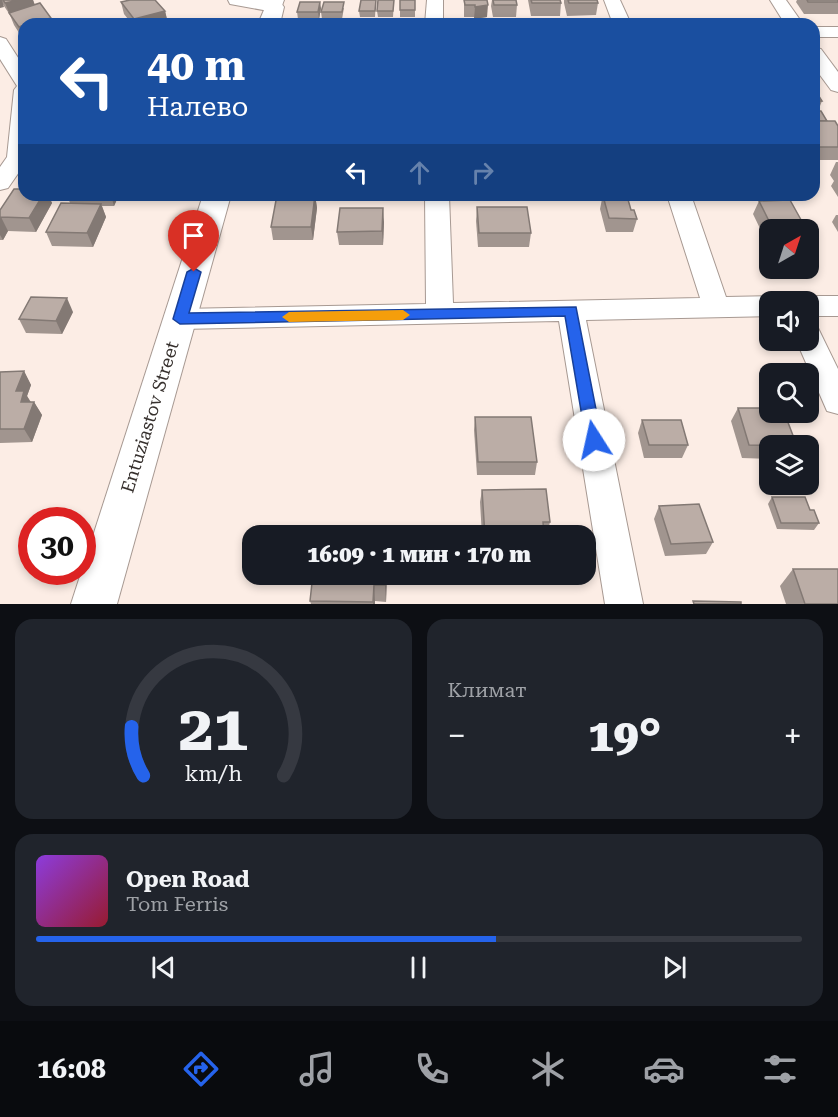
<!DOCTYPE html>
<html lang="ru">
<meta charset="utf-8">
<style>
:root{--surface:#171b24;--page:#20242c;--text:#f1f3f6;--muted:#9ea1a6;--line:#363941;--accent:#2563eb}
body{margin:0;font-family:"Roboto Serif",serif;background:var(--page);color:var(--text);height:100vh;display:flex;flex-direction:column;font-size:22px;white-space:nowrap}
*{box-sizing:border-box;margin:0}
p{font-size:20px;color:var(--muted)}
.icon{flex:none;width:33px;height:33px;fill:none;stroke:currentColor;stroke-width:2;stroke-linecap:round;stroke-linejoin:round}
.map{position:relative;height:604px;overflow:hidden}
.panel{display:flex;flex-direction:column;gap:15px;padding:15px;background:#0d0f14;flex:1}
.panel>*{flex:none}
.top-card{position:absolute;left:18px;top:18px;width:802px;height:183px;border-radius:18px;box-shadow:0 3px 9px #0003;background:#1a4fa0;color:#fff;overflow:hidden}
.needle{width:39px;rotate:39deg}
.buttons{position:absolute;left:759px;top:219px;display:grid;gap:12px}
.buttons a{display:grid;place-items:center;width:60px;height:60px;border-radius:12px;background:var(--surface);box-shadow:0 3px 9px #0003;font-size:30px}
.speed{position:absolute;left:18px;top:507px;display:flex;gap:12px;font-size:30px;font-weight:700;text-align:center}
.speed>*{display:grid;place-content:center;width:78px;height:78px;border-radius:50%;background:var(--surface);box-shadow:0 3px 9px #0003;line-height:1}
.speed .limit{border:9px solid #d22;background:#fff;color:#111}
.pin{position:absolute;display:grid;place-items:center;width:51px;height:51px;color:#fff;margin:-62px -26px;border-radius:50% 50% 50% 0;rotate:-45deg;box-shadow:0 0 6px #0007}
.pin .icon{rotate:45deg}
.me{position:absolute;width:66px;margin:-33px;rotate:350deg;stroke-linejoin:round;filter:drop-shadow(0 0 4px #0008)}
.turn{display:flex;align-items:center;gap:21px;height:126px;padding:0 30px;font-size:27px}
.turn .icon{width:78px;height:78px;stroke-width:2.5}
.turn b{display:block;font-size:42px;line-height:51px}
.lanes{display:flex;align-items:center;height:57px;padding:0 30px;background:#0003;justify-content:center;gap:30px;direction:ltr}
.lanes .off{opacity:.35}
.big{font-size:45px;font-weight:800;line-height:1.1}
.panel .tile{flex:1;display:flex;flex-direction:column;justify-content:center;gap:9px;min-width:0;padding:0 21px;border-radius:18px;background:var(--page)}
.panel .dial{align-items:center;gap:0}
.dial svg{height:156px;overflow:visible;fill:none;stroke:var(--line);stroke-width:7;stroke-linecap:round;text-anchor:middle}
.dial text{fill:var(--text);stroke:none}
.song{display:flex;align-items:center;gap:18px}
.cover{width:72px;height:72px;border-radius:9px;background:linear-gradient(135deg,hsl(270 70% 55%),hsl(350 70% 35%))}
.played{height:6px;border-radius:3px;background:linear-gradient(90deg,var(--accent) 60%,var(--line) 60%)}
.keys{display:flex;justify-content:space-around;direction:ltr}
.heat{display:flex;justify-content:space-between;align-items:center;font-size:33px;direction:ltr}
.panel .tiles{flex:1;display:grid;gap:15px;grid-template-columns:1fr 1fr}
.tile:last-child{grid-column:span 2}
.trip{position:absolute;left:242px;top:525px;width:354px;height:60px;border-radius:18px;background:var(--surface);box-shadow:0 3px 9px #0003;font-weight:800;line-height:60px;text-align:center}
.tab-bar{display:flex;height:96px;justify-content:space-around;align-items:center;background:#090b0e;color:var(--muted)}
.tab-bar .icon{width:42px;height:42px}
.tab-bar .current{color:var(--accent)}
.tab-bar b{font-size:27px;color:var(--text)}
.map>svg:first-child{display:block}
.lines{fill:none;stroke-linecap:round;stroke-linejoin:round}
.minor-casing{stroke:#a79992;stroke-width:2}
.tertiary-casing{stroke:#a79992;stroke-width:2}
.minor{fill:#fff;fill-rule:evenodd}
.tertiary{fill:#fff;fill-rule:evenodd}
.wall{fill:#a1958f}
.shaded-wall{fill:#837974}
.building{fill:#bbada6;stroke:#837974;stroke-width:1.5}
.route{fill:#2563eb;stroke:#184099;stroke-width:1.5}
.slow{fill:#f59e0b}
.labels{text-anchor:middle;stroke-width:4.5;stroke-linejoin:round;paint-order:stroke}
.street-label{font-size:18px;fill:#37312e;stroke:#fff}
</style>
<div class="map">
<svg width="838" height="604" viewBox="0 0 838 604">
<rect width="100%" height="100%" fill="#fcede5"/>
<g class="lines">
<!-- minor casing -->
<g class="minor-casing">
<g id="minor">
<polygon points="228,0 284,0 280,11 274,12 230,4"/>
<polygon points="427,0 443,0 443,24 425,24"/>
<polygon points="604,0 620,0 631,24 613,24"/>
<polygon points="770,0 786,0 803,24 785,24"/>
<rect x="814" y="27" width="24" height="10"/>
<polygon points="0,37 6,39 24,67 24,165 8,188 0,190 0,167 7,157 14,90 17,86 0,59"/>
<polygon points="814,48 821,49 838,72 838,92 831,90 814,67"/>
<polygon points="425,195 449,195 453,303 700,298 667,195 691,195 726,297 770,296 781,302 770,302 770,316 586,320 643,604 605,604 559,321 180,329 170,326 166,319 170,312 180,309 426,304"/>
<polygon points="808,296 838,296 838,316 808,316 808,302 797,302"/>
<polygon points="808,325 818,328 838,369 838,414 827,411 796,340 808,340"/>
</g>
</g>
<!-- tertiary casing -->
<g class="tertiary-casing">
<g id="tertiary">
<polygon points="274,1 281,3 284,7 280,24 258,24 267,3"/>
<polygon points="203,195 231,195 117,604 71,604"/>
</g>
</g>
<!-- minor -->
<use href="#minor" class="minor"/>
<!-- tertiary -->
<use href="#tertiary" class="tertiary"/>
</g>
<!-- wall -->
<g class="wall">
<polygon points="0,0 33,0 35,5 51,18 53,24 24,24 23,39 14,25 10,15"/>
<polygon points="376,0 375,17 360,17 359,11"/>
<polygon points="394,0 393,17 378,17 377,11"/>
<rect x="400" y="0" width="15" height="17"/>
<polygon points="464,0 487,0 487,17 474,19 474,17 464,17"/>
<polygon points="492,0 516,0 517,5 516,17 493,17 491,6"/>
<polygon points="528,0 560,0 561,3 560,16 531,16"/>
<polygon points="564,0 597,0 598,3 596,15 567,16 564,3"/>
<polygon points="797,0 838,0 838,14 804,14 796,2"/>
<polygon points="121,2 165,11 167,20 189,21 189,24 132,24 124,14"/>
<polygon points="321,8 319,19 298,19 297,12"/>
<polygon points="344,8 342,19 322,19 321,12"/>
<polygon points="814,90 822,101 818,111 827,121 838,126 838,160 814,160"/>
<polygon points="836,162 838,162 838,197 831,186 834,181 830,175"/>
<polygon points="24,195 48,195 52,203 36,232 8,231 3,240 0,240 0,210"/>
<polygon points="67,195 119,195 114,206 102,206 106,217 93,247 52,246 46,232 70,203"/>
<polygon points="315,195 317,208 313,240 273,240 271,227"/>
<rect x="356" y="195" width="41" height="1"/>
<polygon points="566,195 603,195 631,210 637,219 633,232 606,232 600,209 602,199 567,200"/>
<polygon points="743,195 777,195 776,198 744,198"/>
<polygon points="759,201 805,227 803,230 770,230 770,241 766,241 753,214"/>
<polygon points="477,207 531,233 529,247 478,247 476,221"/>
<polygon points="836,215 838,215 838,232 832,222"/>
<polygon points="384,222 383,245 339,245 337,232"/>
<polygon points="73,312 62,334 26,333 19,319"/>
<polygon points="24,371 31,385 27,396 31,402 34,402 42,415 32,442 0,443 0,372"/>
<polygon points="738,408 770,446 770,459 742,458 731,421"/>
<polygon points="475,417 537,462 535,475 477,475 474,430"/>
<polygon points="642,420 688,445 682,458 644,458 638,433"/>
<polygon points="482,490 550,522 547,534 544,534 544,536 482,536 480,502"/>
<polygon points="772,497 810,510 819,523 814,530 777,529 768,504"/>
<polygon points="659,506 713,542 706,554 665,556 654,519"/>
<polygon points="793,569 838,604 786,604 780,586"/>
<polygon points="387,574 386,602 375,601 375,604 311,604 310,601"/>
</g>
<!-- shaded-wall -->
<g class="shaded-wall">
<polygon points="0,0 2,0 4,7 0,8"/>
<polygon points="19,0 33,0 36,9 9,13 10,15 5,3"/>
<polygon points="320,2 321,8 319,19 318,12"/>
<polygon points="488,5 487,17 474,19 475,7"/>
<polygon points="165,11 168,23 164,24 136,24 134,19"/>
<polygon points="51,18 53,24 29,24"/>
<polygon points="24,25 24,39 23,39 19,27"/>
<polygon points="43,195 48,195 52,203 36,232 29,218"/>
<polygon points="111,195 119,195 114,206"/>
<polygon points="315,195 317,208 313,240 311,227"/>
<polygon points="101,204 106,217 93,247 87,233"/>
<polygon points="383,208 384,222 383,245 382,231"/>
<polygon points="1,217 8,231 3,240 0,235 0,220"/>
<polygon points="67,298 73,312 62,334 56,321"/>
<polygon points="24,371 31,385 27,396 32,405 29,415 16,391"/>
<polygon points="34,402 42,415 32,442 24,429"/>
<polygon points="386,574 387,574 386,602 385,585"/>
<polygon points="374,585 375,601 375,604 373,604 373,602"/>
</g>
<!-- building -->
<g class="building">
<polygon points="3,0 19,0 5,3"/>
<polygon points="130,0 155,0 165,11 134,19 121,2"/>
<polygon points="361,0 376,0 375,11 359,11"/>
<polygon points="378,0 394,0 393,11 377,11"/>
<rect x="400" y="0" width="15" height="10"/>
<polygon points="464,0 487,0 488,5 475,7 475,5 465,5"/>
<polygon points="493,0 516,0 517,5 494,5"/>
<polygon points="531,0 560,0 561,3 532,3"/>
<polygon points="568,0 597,0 598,3 569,3"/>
<polygon points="807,0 838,0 838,2 808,2"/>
<polygon points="300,2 320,2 318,12 297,12"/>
<polygon points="324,2 344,2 342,12 321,12"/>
<polygon points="40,3 51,18 29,24 24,24 24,25 19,27 9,13"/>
<polygon points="153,20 189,21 187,24 151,24"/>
<polygon points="814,90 815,90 822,101 814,101"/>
<polygon points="814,111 821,111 827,121 814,121"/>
<polygon points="814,121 835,121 838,126 838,147 818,147 814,142"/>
<polygon points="14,189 24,189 24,195 43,195 29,218 1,217 0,220 0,210"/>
<polygon points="277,195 315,195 311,227 271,227"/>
<polygon points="603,196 627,196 631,210 634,210 637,219 609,218"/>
<polygon points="790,200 805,227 772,227 759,201"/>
<polygon points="61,203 101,204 87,233 46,232"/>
<polygon points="477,207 527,207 531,233 479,233"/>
<polygon points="340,208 383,208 382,231 337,232"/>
<polygon points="31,297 67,298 56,321 19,319"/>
<polygon points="24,371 16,391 24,391 21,402 34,402 24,429 0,429 0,372"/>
<polygon points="738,408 770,408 770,412 784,412 797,446 749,445"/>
<polygon points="475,417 531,417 537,462 478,462"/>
<polygon points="642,420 681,420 688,445 649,445"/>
<polygon points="546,489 550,522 543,522 544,536 485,536 482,490"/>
<polygon points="772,497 805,497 810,510 814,510 819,523 781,523"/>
<polygon points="699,504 713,542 671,544 659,506"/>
<polygon points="377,527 376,536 317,536 318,528"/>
<polygon points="793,569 838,569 838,604 805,604"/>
<polygon points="313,574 386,574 385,585 374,585 373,602 310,601"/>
<polygon points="693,601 741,602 741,604 694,604"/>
</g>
<!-- route -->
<polygon class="route" points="194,268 201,272 189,313 576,307 602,440 600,444 594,446 588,444 586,440 565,316 180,324 173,319 187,272"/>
<!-- slow -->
<polygon class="slow" points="403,310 410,315 403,320 289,322 282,317 289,312"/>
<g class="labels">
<!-- street labels -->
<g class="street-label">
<text transform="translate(150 417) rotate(-73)" y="6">Entuziastov Street</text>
</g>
</g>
</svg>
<div class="buttons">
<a><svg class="needle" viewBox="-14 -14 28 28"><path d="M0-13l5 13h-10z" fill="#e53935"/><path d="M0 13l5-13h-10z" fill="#9ea1a6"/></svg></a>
<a><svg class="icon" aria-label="sound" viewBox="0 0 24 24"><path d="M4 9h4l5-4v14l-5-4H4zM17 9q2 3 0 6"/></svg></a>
<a><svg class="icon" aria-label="search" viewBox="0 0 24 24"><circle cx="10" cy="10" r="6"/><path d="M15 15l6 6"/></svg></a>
<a><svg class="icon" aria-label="layers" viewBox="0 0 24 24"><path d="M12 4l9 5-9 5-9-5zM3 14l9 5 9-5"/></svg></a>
</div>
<div class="speed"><div class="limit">30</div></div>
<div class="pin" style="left:194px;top:272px;background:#d93025"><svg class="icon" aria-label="arrive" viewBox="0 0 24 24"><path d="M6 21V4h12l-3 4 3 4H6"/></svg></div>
<svg class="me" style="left:594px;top:440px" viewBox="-20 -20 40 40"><circle r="19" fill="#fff"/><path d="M0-13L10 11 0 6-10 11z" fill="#2563eb"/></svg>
<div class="trip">16:09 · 1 мин · 170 m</div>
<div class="top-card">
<div class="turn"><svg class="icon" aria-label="left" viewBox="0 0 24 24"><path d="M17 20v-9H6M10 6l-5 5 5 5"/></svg><div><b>40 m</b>Налево</div></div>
<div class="lanes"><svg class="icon" aria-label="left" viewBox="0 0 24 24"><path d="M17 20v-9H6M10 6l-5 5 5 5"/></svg><svg class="icon off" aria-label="ahead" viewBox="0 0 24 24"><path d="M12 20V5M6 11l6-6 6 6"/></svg><svg class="icon off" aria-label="right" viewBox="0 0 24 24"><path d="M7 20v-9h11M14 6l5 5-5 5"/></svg></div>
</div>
</div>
<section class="panel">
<div class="tiles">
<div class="tile dial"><svg viewBox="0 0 100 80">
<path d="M14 69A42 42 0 1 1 86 69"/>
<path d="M14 69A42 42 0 0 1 8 44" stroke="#2563eb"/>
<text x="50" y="56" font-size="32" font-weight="700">21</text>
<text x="50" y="72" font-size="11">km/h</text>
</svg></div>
<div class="tile"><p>Климат</p>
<div class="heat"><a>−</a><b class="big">19°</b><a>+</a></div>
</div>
<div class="tile">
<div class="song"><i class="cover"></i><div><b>Open Road</b><p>Tom Ferris</p></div></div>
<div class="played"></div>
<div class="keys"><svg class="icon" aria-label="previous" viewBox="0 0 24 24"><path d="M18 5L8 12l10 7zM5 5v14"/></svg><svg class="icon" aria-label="pause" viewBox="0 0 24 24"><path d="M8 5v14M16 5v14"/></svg><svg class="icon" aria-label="next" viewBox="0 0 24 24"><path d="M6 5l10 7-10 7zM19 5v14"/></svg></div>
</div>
</div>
</section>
<nav class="tab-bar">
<b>16:08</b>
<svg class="icon current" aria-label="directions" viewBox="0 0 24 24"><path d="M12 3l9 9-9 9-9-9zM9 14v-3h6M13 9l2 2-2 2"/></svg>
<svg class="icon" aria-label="music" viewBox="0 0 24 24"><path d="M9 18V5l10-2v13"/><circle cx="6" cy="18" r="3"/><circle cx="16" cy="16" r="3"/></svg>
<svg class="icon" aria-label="phone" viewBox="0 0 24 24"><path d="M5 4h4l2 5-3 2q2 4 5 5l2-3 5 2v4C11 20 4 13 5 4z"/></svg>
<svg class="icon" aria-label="climate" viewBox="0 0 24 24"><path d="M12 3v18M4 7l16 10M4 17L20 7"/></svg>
<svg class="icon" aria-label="car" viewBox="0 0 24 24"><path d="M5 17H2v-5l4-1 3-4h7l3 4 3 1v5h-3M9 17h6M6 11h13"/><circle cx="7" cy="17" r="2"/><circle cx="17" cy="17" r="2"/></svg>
<svg class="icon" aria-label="filters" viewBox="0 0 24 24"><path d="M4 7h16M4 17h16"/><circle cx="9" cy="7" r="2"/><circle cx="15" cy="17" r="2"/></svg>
</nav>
